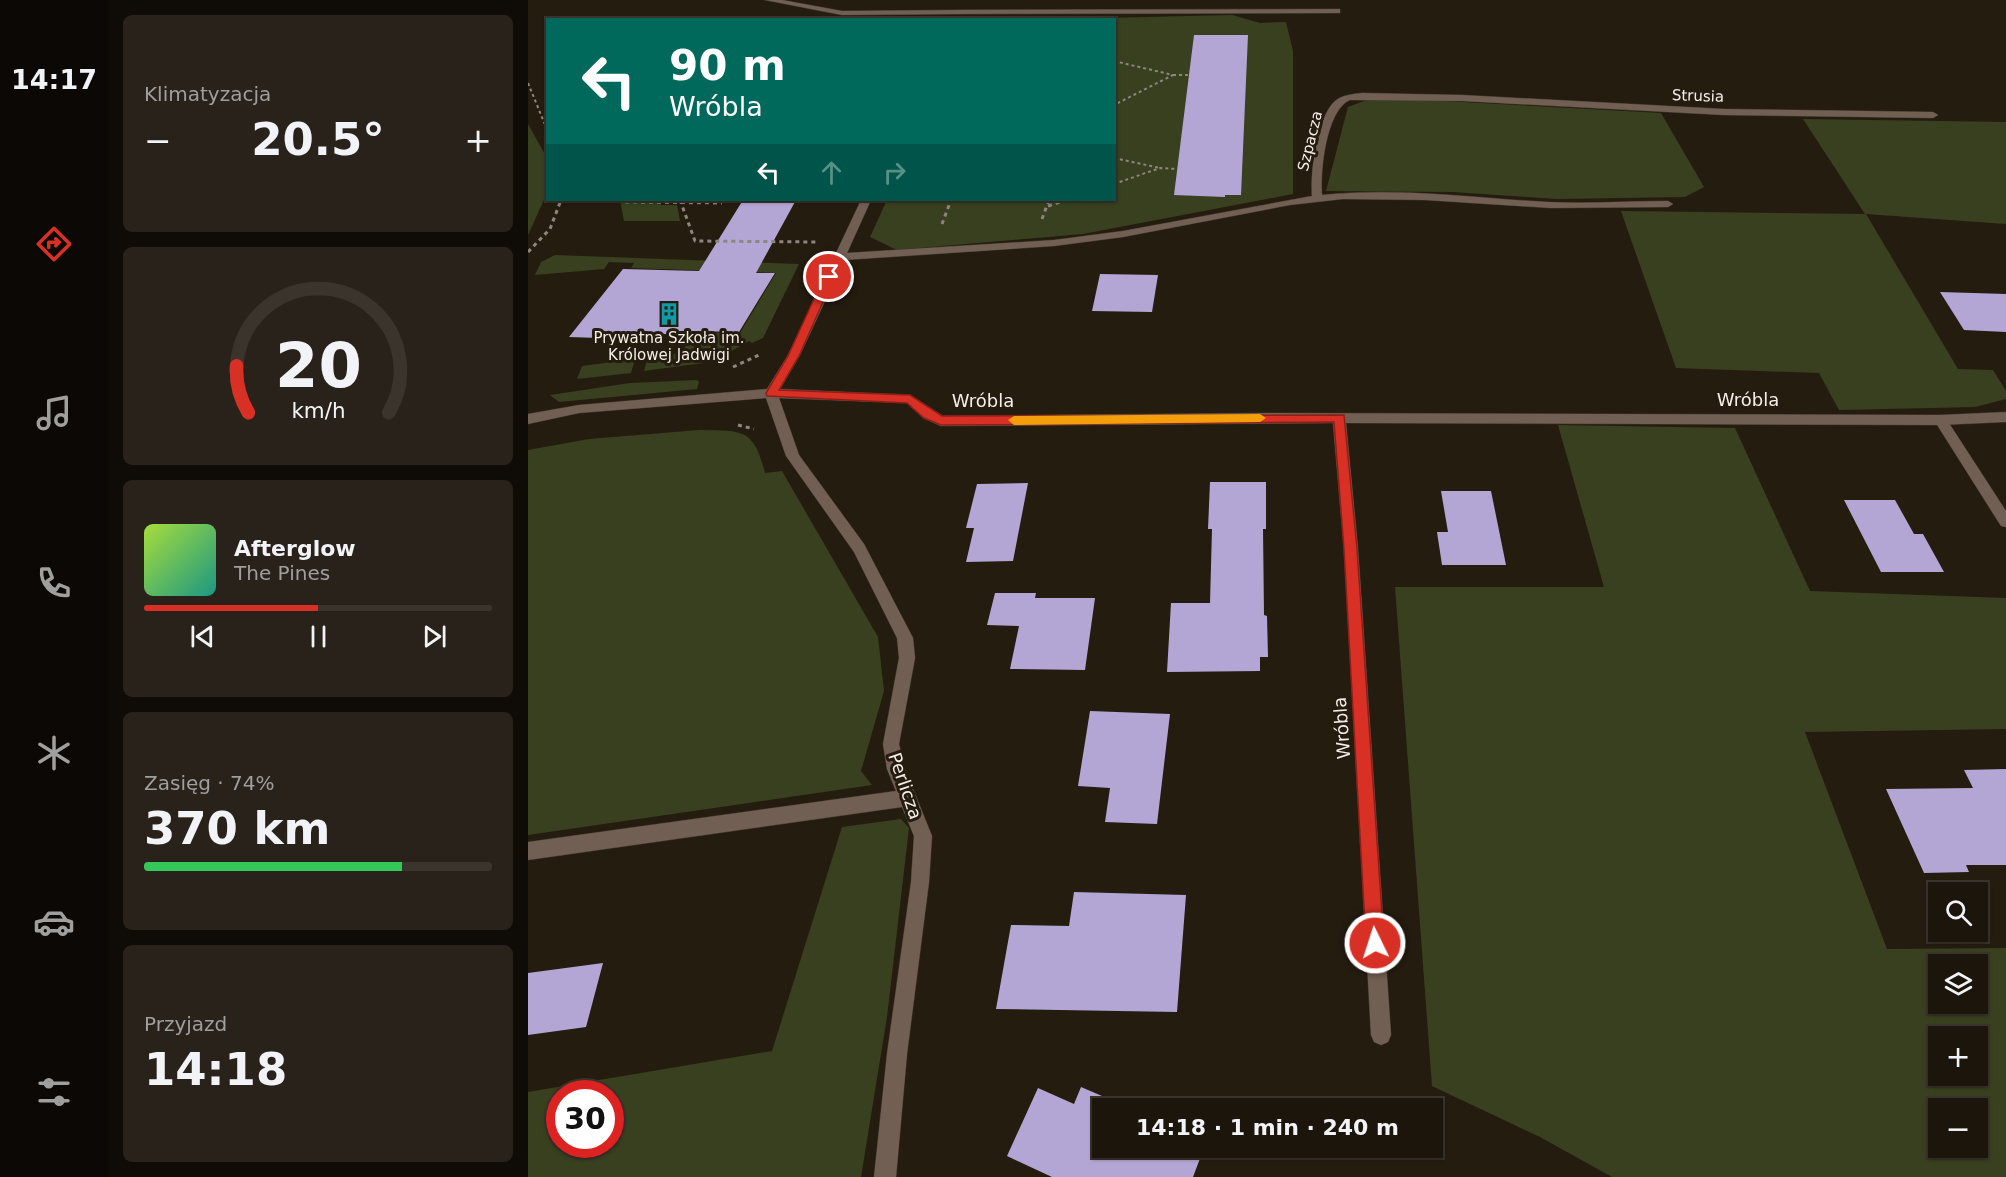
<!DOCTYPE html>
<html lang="pl">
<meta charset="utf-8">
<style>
:root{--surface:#1c150c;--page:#29221a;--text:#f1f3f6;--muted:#a09f9d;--line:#3a342d;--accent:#d93025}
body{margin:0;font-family:"DejaVu Sans",sans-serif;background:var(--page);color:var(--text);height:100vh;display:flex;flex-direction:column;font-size:22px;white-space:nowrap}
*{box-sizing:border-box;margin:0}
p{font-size:20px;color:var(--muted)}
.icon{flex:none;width:33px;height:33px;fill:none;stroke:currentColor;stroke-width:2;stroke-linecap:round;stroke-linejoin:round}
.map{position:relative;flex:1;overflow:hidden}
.details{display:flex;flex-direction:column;gap:15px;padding:15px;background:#0f0c07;width:420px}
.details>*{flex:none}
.guide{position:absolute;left:18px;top:18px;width:570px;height:183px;border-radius:0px;box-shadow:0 2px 4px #0004,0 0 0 2px var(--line);background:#00695c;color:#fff;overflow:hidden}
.buttons{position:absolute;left:1400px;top:882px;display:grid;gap:12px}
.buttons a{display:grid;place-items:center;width:60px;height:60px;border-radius:0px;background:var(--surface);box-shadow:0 2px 4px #0004,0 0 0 2px var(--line);font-size:30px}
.speed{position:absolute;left:18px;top:1080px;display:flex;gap:12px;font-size:30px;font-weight:700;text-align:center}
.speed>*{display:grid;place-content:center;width:78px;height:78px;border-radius:50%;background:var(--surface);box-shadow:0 2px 4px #0004,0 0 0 2px var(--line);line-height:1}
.speed .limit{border:9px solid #d22;background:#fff;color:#111}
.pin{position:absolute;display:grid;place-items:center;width:51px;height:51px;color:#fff;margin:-26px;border:3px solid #fff;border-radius:50%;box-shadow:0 2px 6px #0007}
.me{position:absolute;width:66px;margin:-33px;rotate:356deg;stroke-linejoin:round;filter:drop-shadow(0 0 4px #0008)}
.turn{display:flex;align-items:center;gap:21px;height:126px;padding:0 24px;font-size:27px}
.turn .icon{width:78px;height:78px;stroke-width:2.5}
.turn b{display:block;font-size:42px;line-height:51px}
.lanes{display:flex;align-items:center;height:57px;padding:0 24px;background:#0003;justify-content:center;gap:30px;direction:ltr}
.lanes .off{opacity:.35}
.big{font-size:45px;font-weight:700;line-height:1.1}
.details .tile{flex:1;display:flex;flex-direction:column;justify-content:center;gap:9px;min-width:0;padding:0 21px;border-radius:9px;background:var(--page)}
.details .dial{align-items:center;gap:0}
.dial svg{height:156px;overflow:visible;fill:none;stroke:var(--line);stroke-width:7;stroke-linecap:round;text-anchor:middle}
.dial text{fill:var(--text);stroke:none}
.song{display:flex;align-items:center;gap:18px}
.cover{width:72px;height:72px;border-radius:9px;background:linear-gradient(135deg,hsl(80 70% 55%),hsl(170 70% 35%))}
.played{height:6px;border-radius:3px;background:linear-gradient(90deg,var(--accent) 50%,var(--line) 50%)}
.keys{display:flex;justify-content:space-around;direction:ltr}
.heat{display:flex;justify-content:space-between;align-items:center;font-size:33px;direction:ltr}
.charge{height:9px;border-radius:4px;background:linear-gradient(90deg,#34c759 74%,var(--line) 0)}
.trip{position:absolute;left:564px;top:1098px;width:351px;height:60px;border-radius:0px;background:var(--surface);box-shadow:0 2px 4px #0004,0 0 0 2px var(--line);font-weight:700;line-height:60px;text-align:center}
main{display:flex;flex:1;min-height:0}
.tabs{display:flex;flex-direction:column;width:108px;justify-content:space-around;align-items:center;background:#0b0805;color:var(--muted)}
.tabs .icon{width:42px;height:42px}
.tabs .active{color:var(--accent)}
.tabs b{font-size:27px;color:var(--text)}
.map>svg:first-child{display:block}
.green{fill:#39401f;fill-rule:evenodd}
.building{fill:#b4a6d4}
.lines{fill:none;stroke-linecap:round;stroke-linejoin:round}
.service-casing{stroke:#42392e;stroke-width:1}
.minor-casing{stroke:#42392e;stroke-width:1}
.path-far1{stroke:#8e867c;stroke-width:2;stroke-dasharray:3 3;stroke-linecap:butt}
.path{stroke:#8e867c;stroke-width:3;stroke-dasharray:4 4;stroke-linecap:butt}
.service{fill:#725f54;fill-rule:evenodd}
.minor{fill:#725f54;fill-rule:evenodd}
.route{fill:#d93025;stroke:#8d1f18;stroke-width:1.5}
.slow{fill:#f59e0b}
.labels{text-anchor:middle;stroke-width:6;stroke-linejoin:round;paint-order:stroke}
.far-street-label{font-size:15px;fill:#f5eee7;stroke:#251c10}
.far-poi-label{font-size:15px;fill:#f5eee7;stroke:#251c10}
.street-label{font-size:18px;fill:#f5eee7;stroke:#251c10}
</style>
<main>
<nav class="tabs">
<b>14:17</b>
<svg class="icon active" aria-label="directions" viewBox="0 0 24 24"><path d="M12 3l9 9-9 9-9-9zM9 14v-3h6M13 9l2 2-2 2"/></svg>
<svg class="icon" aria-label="music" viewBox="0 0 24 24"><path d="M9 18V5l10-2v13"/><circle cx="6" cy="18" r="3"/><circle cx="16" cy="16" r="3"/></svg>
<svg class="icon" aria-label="phone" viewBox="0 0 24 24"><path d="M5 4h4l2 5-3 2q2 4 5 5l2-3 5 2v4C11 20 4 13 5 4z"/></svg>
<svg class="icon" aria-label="climate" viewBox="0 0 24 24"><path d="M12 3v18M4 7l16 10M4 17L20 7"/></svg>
<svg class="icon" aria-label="car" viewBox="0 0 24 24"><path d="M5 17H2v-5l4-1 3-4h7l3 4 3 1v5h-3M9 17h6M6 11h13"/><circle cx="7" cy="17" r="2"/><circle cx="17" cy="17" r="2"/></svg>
<svg class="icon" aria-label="filters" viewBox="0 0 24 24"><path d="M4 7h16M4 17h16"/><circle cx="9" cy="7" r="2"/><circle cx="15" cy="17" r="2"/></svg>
</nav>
<section class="details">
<div class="tile"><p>Klimatyzacja</p>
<div class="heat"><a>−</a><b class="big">20.5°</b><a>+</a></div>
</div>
<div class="tile dial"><svg viewBox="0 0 100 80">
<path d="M14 69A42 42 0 1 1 86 69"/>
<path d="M14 69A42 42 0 0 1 8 45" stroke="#d93025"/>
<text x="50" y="56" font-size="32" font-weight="700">20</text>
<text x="50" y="72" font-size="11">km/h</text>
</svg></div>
<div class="tile">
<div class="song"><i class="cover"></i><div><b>Afterglow</b><p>The Pines</p></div></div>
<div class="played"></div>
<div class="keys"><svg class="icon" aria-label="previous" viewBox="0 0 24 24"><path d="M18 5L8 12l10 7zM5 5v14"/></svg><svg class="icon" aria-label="pause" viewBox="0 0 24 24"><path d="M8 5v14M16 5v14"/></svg><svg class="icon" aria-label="next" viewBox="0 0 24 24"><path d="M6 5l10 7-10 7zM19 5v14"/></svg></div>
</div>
<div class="tile"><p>Zasięg · 74%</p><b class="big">370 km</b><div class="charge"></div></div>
<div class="tile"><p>Przyjazd</p><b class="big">14:18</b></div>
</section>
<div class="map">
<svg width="1478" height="1177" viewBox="0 0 1478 1177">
<rect width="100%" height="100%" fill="#251c10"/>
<!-- green -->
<g class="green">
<polygon points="704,15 732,23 758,22 765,51 765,194 555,234 369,250 342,237 359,200 586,200 586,20 533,19"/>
<polygon points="879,99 1133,113 1176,187 1157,197 1028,199 925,192 798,191 820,107 839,100"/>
<polygon points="1275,119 1478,122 1478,224 1338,214 1430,369 1465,370 1478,391 1478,399 1447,407 1311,410 1291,373 1148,368 1093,211 1337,214"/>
<polygon points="0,124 20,160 19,193 0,235"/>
<polygon points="92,200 132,200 133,205 149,205 152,221 96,221"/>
<polygon points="27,255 271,264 235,338 224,343 221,341 200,353 202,356 190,361 116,371 120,357 153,353 167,332 212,333 248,273 103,268 106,263 81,262 76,269 7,275 13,262"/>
<polygon points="107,359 103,373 49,379 54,366"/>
<polygon points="169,380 171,382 169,389 31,402 22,395 102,383"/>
<path d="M1030,425L1207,428L1282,591L1478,598V729L1277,732L1359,949L1478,948V1177H1084L1012,1137L904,1086L867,587H1076ZM1410,964H1449V1004H1410ZM1410,1036H1449V1076H1410ZM1410,1108H1449V1148H1410Z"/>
<path d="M171,430C213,431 226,427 237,473L254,471L350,637L356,691L333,771L344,785L0,835V450L61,439Z"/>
<path d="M373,819L381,828L359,1017L333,1177H0V1092L244,1051L314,827ZM32,1094H82V1144H32Z"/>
</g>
<!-- building -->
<g class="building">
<polygon points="666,35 720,35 713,195 697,195 697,197 646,195"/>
<polygon points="215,200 268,200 228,273 247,273 211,332 164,331 161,335 136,334 132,340 41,337 95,269 171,271"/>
<polygon points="572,274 630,275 624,312 564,311"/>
<polygon points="1412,292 1478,294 1478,332 1436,330"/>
<polygon points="682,482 738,482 738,529 735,529 736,615 739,616 740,657 732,657 732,671 639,672 643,603 682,603 684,529 680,529"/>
<polygon points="500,483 485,561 438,562 446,528 438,528 449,484"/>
<polygon points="913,491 963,491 978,565 914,565 909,532 920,532"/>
<polygon points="1316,500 1367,500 1386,534 1395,534 1416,572 1353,572"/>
<polygon points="467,593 508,593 507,598 567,598 557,670 482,669 491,626 459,625"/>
<polygon points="562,711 642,714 629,824 577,822 582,788 550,786"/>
<polygon points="1478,769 1478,865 1438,865 1441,872 1396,873 1358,789 1445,788 1436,770"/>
<polygon points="546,892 658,895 649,1012 468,1009 483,925 541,926"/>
<polygon points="75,963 58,1027 0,1035 0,973"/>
<polygon points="553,1087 602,1108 574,1108 574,1148 676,1148 665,1177 524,1177 479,1156 510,1088 546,1104"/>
</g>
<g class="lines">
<!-- service casing -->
<g class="service-casing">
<g id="service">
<polygon points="237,0 254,0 314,11 429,10 433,12 429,14 314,15"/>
<polygon points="1412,415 1417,417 1478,511 1478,527 1473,526 1406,420"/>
</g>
</g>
<!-- minor casing -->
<g class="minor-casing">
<g id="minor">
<polygon points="809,9 812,9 812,13 429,14 425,12 429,10"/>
<path d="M834,93L934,95L1196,109L1405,112L1410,115L1405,118L1196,115L934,101L822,100C798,110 792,172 794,195C869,187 945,198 1020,202C1060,204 1100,201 1140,201L1145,204L1140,207L1023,208L897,200L815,199L762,205L595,237L526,246L316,260L272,355L252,389L382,395L415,416L741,413L1412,415L1478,412V422L1412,425L818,423L830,549L863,1035L860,1042L853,1045L846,1042L843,1035L816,549L805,423L413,426L395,418L379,403L251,398L271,455L336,544L385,638L387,658L371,744L377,769L404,836L401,882L379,1054L368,1177H346L359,1054L383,882L386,836L374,807L0,860V842L368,791L359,769L355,744L371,658L369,638L326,552L258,456L238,398L51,413L0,424V414L51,405L239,389L260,355L333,200H343L319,253L526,240L595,231L784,196C782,173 789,117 807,101C814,95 825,94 834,93Z"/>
</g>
</g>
<!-- path-far1 -->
<g class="path-far1">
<polyline points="586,61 645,75 586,105"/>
<polyline points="645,75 660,75"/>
<polyline points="0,83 20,132"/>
<polyline points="586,158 632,168"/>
<polyline points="586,184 632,168 649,169"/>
</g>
<!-- path -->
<g class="path">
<polyline points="152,200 167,241 290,242"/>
<polyline points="97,202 194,203"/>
<polyline points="520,206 539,200"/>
<polyline points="514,219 521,200"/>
<polyline points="414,224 423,200"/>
<polyline points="0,252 22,229 33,200"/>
<polyline points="205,367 231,355"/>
<polyline points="210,425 226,429"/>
</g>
<!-- service -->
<use href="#service" class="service"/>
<!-- minor -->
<use href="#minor" class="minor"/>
</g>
<!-- route -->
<polygon class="route" points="301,274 306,277 271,356 251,390 382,395 414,416 816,415 829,549 856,943 853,949 847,951 841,949 838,943 816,549 806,422 413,425 396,418 379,403 239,396 238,393 260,356 296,277"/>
<!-- slow -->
<polygon class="slow" points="732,414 738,418 732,422 486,425 480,420 486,416"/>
<!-- icons -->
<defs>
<g id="building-bare" transform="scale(1.8)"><path d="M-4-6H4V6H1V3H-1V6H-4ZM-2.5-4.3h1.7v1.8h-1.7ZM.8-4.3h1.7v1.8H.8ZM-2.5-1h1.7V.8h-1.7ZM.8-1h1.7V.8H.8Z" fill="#0f9aa8" stroke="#251c10" stroke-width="2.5" paint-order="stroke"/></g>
</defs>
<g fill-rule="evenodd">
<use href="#building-bare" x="141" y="314"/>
</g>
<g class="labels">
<!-- far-street labels -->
<g class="far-street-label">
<text transform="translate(1170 96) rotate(2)" y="5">Strusia</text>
<text transform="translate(782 141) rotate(-76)" y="5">Szpacza</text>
</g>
<!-- far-poi labels -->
<g class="far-poi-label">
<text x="141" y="343">Prywatna Szkoła im.<tspan x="141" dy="17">Królowej Jadwigi</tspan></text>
</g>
<!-- street labels -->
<g class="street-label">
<text x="1220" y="406">Wróbla</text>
<text x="455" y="407">Wróbla</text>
<text transform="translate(814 728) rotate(-94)" y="6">Wróbla</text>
<text transform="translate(377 786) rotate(71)" y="6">Perlicza</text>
</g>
</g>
</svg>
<div class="buttons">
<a><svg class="icon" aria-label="search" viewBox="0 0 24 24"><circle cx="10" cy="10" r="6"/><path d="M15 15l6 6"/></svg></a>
<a><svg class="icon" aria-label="layers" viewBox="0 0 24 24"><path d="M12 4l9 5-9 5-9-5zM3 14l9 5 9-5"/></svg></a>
<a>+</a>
<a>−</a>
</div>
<div class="speed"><div class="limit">30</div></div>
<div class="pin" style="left:301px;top:277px;background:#d93025"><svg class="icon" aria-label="arrive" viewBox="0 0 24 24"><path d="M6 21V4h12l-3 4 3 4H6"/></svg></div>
<svg class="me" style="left:847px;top:943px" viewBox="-20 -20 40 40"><circle r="17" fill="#d93025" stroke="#fff" stroke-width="3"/><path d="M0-11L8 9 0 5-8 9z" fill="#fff"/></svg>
<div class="trip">14:18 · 1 min · 240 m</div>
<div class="guide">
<div class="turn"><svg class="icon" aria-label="left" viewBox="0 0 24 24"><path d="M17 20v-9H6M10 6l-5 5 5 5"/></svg><div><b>90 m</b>Wróbla</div></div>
<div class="lanes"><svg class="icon" aria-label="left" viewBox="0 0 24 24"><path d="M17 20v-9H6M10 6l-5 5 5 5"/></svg><svg class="icon off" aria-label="ahead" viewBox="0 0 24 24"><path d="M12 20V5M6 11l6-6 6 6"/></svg><svg class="icon off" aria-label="right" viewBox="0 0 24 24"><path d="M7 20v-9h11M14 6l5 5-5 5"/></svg></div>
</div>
</div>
</main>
